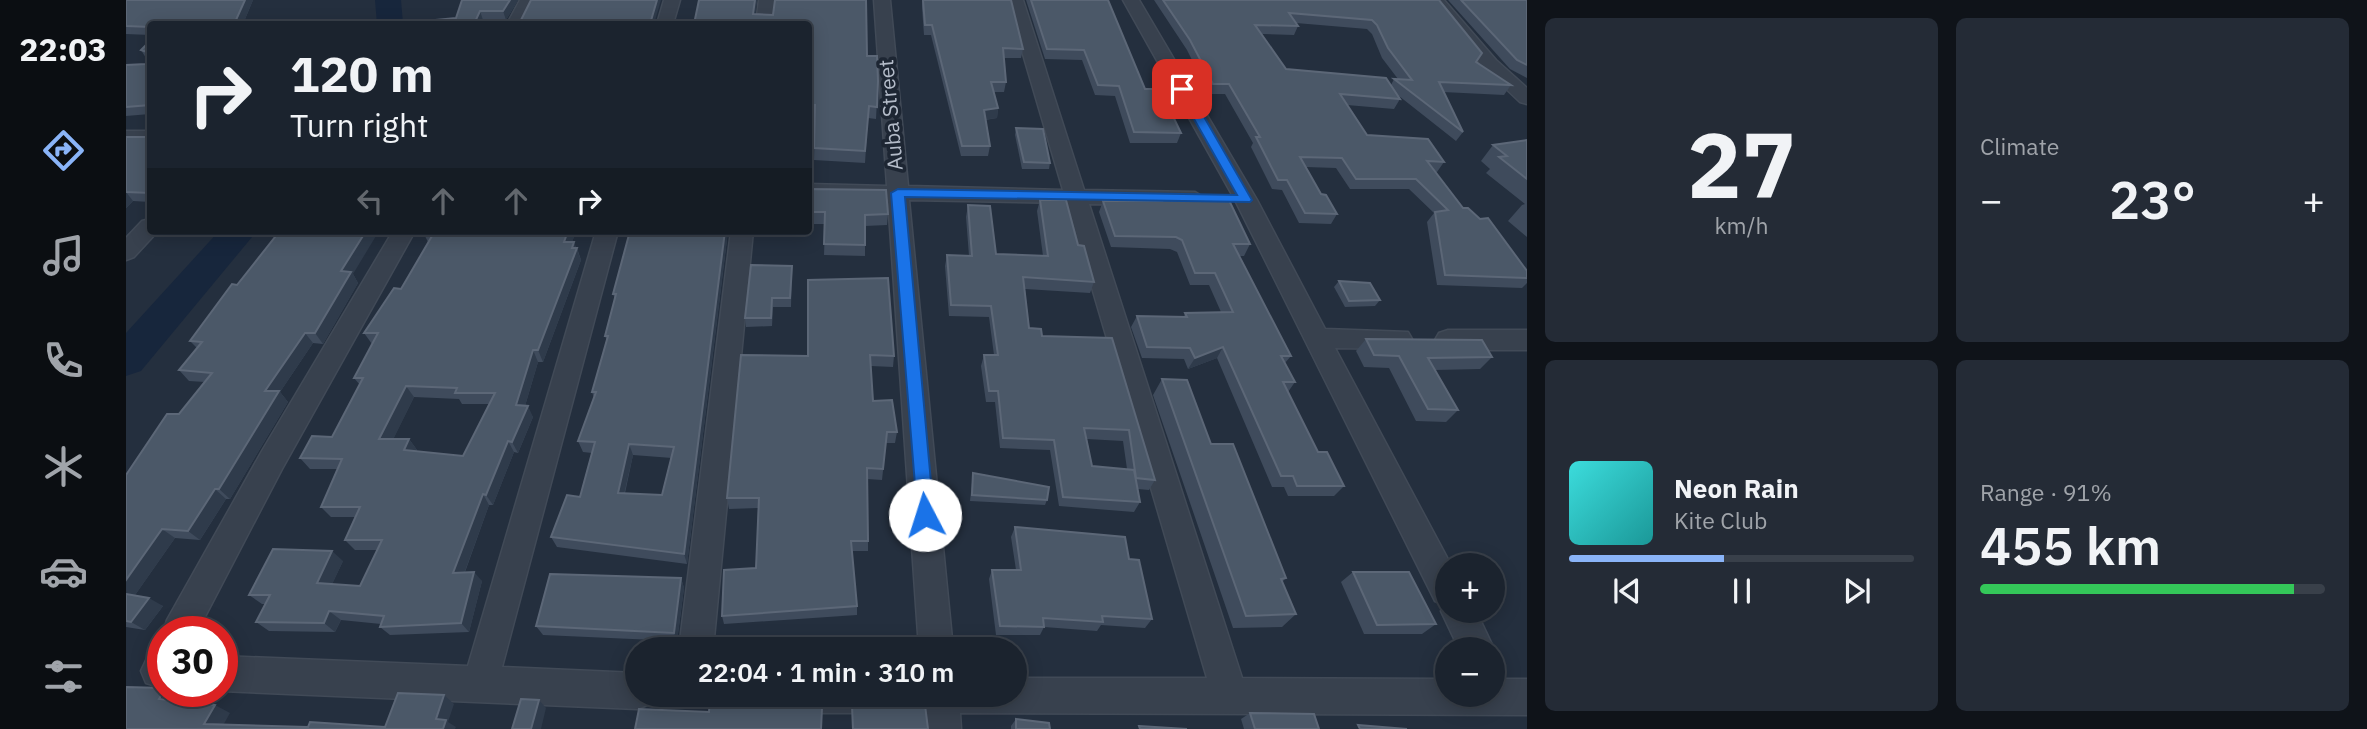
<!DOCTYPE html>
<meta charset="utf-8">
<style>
:root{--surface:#1b232e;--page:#242b36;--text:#f1f3f6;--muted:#a0a4aa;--line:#39404a;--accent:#8ab4f8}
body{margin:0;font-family:"IBM Plex Sans",sans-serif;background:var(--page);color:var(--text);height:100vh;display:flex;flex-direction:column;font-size:26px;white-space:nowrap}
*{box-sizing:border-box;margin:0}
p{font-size:23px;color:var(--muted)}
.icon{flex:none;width:38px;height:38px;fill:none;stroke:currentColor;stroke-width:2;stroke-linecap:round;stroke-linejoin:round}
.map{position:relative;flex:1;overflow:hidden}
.details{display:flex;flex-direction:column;gap:18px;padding:18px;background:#0f1319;width:840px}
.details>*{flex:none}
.top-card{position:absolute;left:21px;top:21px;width:665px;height:214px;border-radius:7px;box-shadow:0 4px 18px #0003,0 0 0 2px var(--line);background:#1b232e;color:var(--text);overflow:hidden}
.buttons{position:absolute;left:1309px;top:553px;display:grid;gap:14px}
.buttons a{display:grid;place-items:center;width:70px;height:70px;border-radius:50%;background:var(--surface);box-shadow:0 4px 18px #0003,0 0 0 2px var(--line);font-size:35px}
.speed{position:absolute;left:21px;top:616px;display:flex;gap:14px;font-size:35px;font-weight:700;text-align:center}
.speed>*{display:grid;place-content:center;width:91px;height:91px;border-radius:50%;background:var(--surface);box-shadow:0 4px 18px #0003,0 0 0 2px var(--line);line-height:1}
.speed .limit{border:10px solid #d22;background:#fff;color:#111}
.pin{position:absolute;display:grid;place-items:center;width:60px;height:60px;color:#fff;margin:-30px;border-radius:14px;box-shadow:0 4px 10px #0006}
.me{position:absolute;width:77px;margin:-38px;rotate:355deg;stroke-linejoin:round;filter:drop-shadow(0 0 5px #0008)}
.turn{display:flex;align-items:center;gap:24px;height:147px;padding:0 28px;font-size:32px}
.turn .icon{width:91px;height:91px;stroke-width:2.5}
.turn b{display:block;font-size:49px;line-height:60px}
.lanes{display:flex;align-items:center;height:66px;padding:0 28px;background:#0003;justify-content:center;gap:35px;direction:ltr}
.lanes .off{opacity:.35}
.big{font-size:52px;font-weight:600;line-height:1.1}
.details .widget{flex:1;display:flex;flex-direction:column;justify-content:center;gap:10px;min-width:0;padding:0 24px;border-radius:10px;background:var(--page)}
.details .dial{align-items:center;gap:0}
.dial b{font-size:91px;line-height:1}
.song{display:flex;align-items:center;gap:21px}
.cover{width:84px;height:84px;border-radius:10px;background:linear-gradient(135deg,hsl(180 70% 55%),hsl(180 70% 35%))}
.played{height:7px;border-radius:4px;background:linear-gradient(90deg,var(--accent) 45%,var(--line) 45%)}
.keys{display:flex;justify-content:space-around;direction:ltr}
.heat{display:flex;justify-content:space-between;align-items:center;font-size:38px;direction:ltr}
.charge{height:10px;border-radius:5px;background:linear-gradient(90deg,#34c759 91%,var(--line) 0)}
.details .tiles{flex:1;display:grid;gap:18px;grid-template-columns:repeat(2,1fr)}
.trip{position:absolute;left:499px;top:637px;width:402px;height:70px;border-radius:35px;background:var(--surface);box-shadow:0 4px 18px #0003,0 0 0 2px var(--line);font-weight:600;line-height:70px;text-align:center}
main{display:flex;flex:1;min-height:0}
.tabs{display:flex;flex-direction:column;width:126px;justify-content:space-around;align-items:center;background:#0b0e12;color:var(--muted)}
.tabs .icon{width:49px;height:49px}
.tabs .selected{color:var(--accent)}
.tabs b{font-size:32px;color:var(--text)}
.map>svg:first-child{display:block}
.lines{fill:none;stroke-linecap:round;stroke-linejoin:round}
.river{fill:#17263c;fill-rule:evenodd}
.minor-casing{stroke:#414a57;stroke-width:3}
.minor{fill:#38414e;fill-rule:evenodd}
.wall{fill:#3f4b5c;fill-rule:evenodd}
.shaded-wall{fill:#2f3b4b}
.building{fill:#4b5868;stroke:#5c6777;stroke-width:2;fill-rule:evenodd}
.route{fill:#1a73e8;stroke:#114b97;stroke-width:2}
.labels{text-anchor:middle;stroke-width:7;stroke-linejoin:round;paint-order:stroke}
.street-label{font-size:21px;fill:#b4bcc9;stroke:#1d2633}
</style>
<main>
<nav class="tabs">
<b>22:03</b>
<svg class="icon selected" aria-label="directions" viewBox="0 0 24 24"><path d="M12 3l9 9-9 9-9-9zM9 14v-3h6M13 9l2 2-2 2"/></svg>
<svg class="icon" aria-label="music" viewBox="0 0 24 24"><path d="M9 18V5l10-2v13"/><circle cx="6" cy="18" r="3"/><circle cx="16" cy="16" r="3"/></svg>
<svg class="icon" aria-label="phone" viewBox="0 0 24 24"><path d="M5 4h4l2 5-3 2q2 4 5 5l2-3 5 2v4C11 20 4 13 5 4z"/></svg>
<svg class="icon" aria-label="climate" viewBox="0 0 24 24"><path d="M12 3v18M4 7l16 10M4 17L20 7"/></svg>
<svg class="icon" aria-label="car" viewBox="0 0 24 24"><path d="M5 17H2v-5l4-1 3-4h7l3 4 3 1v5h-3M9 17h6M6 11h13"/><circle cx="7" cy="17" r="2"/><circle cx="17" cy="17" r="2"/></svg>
<svg class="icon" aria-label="filters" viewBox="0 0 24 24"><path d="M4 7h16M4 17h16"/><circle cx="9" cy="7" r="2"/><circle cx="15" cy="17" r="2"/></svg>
</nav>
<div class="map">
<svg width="1401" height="729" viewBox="0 0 1401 729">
<rect width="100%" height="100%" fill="#242f3e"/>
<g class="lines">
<!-- river -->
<g class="river">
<polygon points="249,0 275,0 277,24 251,24"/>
<polygon points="93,231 131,231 15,371 0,376 0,333"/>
</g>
<!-- minor casing -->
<g class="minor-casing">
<g id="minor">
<polygon points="394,0 410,0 397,24 381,24"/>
<polygon points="538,0 554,0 547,24 531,24"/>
<polygon points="633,0 649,0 646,24 630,24"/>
<polygon points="748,0 764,0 782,186 937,190 881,0 897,0 958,190 1069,192 1080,199 1069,206 963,204 1116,678 1321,679 1321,695 1367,695 1367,679 1401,679 1401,715 834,713 835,729 799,729 798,713 627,713 614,708 609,695 889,695 889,678 1081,678 941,203 783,200 827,649 793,649 762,199 682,198 682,184 761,186"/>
<polygon points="997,0 1013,0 1131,200 1199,329 1282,332 1286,339 1282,346 1273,349 1209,348 1325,565 1321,565 1321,611 1350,611 1368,649 1367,652 1367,649 1333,649 1315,611 1318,604 1309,601 1109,200"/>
<polygon points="1301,0 1318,0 1370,60 1401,88 1401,104 1394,102 1358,68"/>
<rect x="0" y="131" width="24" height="12"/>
<polygon points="24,219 24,231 32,231 8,257 0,260 0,238 16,221"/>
<polygon points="267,231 289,231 156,469 71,632 37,634 41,620 136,451"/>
<polygon points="470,231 492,231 376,667 511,673 511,695 527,695 524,704 511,709 96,691 96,656 342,666"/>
<polygon points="605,231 627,231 587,649 553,649"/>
<polygon points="1322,330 1401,330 1401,350 1322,350 1313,347 1309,340 1313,333"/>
<polygon points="37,645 37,688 20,683 15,671 25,650"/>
</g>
</g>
<!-- minor -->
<use href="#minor" class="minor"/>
</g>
<!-- wall -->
<g class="wall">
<polygon points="0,0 127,0 117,24 24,24 24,35 0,34"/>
<polygon points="392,0 380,20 357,20 330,18"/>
<polygon points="573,0 631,0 629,14 647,15 649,0 741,56 752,81 750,119 742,118 739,163 688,160 689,117 682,117 682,24 568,24"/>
<polygon points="796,0 897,49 895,58 878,58 880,82 878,92 868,92 872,108 871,118 859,120 864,146 862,156 835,156 805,35 798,35 796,8"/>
<polygon points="900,0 982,0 1019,89 1055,133 1051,143 1004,143 989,96 969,95 956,60 919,59"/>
<path d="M1028,0H1313L1350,62L1385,85L1378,95L1317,92L1337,132L1330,141L1273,96L1274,99L1268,109L1221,105L1241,135L1318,162L1311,172H1309L1337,208L1401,271V283L1396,288L1311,285L1301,222L1308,213L1283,189H1224L1210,168L1180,167L1195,194L1211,214L1205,224L1173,223L1156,190L1146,189L1125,147L1127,143L1099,94H1083L1061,50ZM1170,23L1241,29L1246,34L1256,58L1272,79H1268L1265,85L1160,69L1136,34L1168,35L1172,26Z"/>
<polygon points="1322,0 1401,0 1401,78 1384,69"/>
<polygon points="24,41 24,114 0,116 0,65 20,64 20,58 15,50"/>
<polygon points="890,128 924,163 923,169 896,169 889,135"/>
<polygon points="0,137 24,137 24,202 7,201 0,208"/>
<polygon points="1401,140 1401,237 1382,221 1396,205 1399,204 1360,173 1364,169 1355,161 1367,145"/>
<polygon points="682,189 762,214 761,225 739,226 739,256 698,255 699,224 682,224"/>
<polygon points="1034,196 1124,244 1118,256 1113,256 1165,356 1159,363 1169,382 1162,392 1192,452 1218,486 1208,496 1162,496 1158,487 1146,487 1091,358 1062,369 1058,359 1016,358 1005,327 1011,316 1058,317 1059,313 1095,312 1083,285 1064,285 1051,252 1044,249 985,247 973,212 977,201 1032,201"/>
<path d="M914,200L952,245L968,282L964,293L899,289L903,328L916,336L986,338L1029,480L1023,490L1012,489L1014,502L1008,512L933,506L924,450L874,448L869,402H860L855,366L858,355H868L863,317L823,316L819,266L821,255L843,256L840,217L842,205L870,254L917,256L911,211ZM961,439L997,441L1001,469L966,466Z"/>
<path d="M302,231H450L446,242L451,248L455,260L417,362H412L399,406L407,417L392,453L388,452L367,505H363L339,572L356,581L343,632L264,635L254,627L255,624L215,620L209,632L143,631L130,622L139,604H136L123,595L217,561L206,584L234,586L251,550H229L219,540L229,517H205L195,507L211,469H184L174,458L206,437L234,385L228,378L246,344L238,333L275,289L302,242L299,236ZM288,397L333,399L336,404H363L337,456L290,451L291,450L283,439H267Z"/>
<path d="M504,231H602L561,564L431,547L425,537L454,497L466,453L457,452L452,441L468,398L466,392L481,341L479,336L489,299L487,294ZM507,455L546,458L536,495L499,493Z"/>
<polygon points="666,266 665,307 647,307 646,326 620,327 619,318"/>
<polygon points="227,274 232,283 197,344 187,343 154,392 162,402 104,499 100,499 74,540 49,538 9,595 37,606 19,630 0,627 0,475 53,414 79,382 63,381 53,370 71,348 64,341 111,285"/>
<polygon points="682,280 768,356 767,367 745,366 747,401 771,432 769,443 760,443 756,480 741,479 742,541 742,551 726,551 731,606 731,615 598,624 596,616 630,568 632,508 603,509 601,498 682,356"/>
<polygon points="1213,281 1254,300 1249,306 1219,307 1208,287"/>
<polygon points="1240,339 1366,357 1354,369 1309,370 1332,410 1320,422 1290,421 1263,368 1238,367 1230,351"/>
<polygon points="1036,379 1085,444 1160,578 1156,582 1170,614 1156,627 1107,628 1027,395"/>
<polygon points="847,473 921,500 919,505 844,501"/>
<polygon points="889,527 1003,559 1026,619 1019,628 975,625 971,631 918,627 914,635 870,635 863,579 866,570 890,570 885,537"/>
<polygon points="1227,572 1310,624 1296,634 1238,634 1215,582"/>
<polygon points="555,578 558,588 551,641 417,635 410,626"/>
<polygon points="1124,713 1193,729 1118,729 1115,719"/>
<polygon points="890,719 924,729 885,729 885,726"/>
</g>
<!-- shaded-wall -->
<g class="shaded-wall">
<polygon points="119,0 127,0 117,24 107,24"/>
<polygon points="384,0 392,0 380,20 377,11"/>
<polygon points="531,0 535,0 528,24 524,24"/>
<polygon points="629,0 631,0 628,24 627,14"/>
<polygon points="354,11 357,20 355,24 348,24"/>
<polygon points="872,108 871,118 856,120 858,110"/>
<polygon points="0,192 7,201 0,208"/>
<polygon points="240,231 253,231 227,274 232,283 197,344 189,333 215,271"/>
<polygon points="442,231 450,231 442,254 438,242"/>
<polygon points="599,231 602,231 561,564 558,554"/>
<polygon points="448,242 455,260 417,362 412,350"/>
<polygon points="179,333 187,343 154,392 162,402 104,499 93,489 139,391"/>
<polygon points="1097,347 1091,358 1062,369 1069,358"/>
<polygon points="407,350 412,362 396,416 390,405"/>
<polygon points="280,386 288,397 262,450 253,439"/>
<polygon points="402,406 407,417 392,453 386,442"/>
<polygon points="283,439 291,450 286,461 278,450"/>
<polygon points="382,441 388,452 367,505 360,495"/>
<polygon points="503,444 507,455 496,503 492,493"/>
<polygon points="89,489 100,499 74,540 62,531"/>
<polygon points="357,494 363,505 335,582 327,573"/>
<polygon points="36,529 49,538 5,601 0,598 0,580"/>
<polygon points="206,551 217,561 202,593 191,583"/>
<polygon points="348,572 356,581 343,632 335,623"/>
<polygon points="555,578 558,588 551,641 548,633"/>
<polygon points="23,598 37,606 19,630 5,622"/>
<polygon points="203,611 215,620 209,632 198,623"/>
<polygon points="38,691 47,691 57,696 51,707 33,699"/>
<polygon points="318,695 328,704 322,722 330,727 329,729 317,729 310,719"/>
<polygon points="413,700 420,708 415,729 405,729"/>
<polygon points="89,705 104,713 95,729 78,724"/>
</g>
<!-- building -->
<g class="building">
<polygon points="0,0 119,0 110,20 107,24 24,24 24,27 0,26"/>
<polygon points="336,0 384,0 377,11 354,11 348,24 309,24 310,20 330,18"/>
<polygon points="405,0 531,0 524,24 393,24"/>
<polygon points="573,0 629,0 627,14 647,15 649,0 740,0 741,56 751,56 752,81 751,107 743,106 739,151 688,148 689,105 682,105 683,29 682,29 682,24 666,24 667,22 616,23 615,24 568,24"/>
<polygon points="797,0 885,0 897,49 877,48 880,82 865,82 872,108 858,110 864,146 836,146 806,25 799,25"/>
<polygon points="905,0 982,0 1019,89 1034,89 1055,133 1008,132 993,86 972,85 958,50 921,49"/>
<polygon points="1037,0 1313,0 1356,53 1350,62 1385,85 1313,82 1337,132 1268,79 1286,80 1262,48 1251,25 1246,20 1163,13 1172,26 1129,25 1160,69 1260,78 1274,99 1214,94 1241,135 1302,139 1318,162 1301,161 1337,208 1342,208 1354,219 1362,218 1401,271 1401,278 1319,275 1309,212 1322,210 1290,179 1230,179 1216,158 1174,157 1195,194 1200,195 1211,214 1179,213 1161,180 1152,180 1130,137 1134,137 1103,84 1087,84 1064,40"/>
<polygon points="1335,0 1401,0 1401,65 1391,60"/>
<polygon points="24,41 24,105 0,107 0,65 20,64 21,52 15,50"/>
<polygon points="890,128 917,129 924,163 898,162"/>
<polygon points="0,137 24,137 24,193 0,192"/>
<polygon points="1401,140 1401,179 1373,157 1381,156 1367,145"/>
<polygon points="682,189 760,190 762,214 739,215 739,245 698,244 699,212 682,212"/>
<polygon points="1034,196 1102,198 1124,244 1107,244 1165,356 1155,356 1169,382 1157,382 1192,452 1201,452 1218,486 1171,486 1167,476 1155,476 1097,347 1069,358 1064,348 1021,347 1011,316 1061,317 1059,313 1107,312 1089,273 1069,273 1056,240 1050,237 989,236 977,201 1036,201"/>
<polygon points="914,200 940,200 952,245 958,246 968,282 897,277 903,328 915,329 916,336 986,338 1029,480 1010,478 1003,430 958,428 966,466 1008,470 1014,502 937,497 928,440 877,438 872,391 863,391 858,355 872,355 865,306 825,305 821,255 846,256 842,205 864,206 870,254 922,256"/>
<polygon points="167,231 240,231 215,271 225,272 189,333 179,333 139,391 153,391 93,489 89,489 62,531 36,529 0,580 0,475 41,414 53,414 86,373 53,370 76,342 64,341 106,284 111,285 153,232 167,232"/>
<path d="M302,231H442L438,242H448L446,248H451L412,350H407L390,405L402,406L386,442L382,441L360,495L357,494L327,573L348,572L335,623L254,627L258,616L203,611L198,623L130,622L144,595H123L147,549L206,551L191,583L234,586L256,540H219L234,507H195L216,459L174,458L186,436L206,437L237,378H228L252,333H238L268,288L275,289L306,236H299ZM280,386L331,388L329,393H369L337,456L278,450L283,439H253Z"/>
<path d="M504,231H599L558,554L425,537L441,495L454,497L469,442L452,441L470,392H466L482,336H479L490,294H487ZM503,444L548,447L536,495L492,493Z"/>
<polygon points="625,265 666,266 664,298 646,298 645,318 619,318"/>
<polygon points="762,278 768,356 744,355 747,401 766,400 771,432 761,432 757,469 741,468 742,541 725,541 731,606 596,616 598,570 630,568 633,498 601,498 615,355 682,356 682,280"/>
<polygon points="1213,281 1244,283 1254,300 1223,301"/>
<polygon points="1240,339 1356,340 1366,357 1302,358 1332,410 1302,409 1273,356 1248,355"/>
<polygon points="1036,379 1061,380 1085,444 1107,444 1160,578 1155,579 1170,614 1120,616"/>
<polygon points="847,473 923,487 921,500 846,495"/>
<polygon points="889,527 999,537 1003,559 1013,560 1026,619 976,616 977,622 917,618 918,627 874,626 866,570 895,570"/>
<polygon points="1227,572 1283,572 1310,624 1251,625"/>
<polygon points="424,574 555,578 548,633 410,626"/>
<polygon points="0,594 23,598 5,622 0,621"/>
<polygon points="0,687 37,688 37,691 38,691 33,699 89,705 78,724 182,727 184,722 259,727 272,693 318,695 310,719 320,720 317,729 0,729"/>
<polygon points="584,698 609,699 625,708 696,708 695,729 509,729 513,709 583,712"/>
<polygon points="395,699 413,700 405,729 386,729"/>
<polygon points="799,705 802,729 727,729 726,706"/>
<polygon points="1124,713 1188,714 1193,729 1129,729"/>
<polygon points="890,719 923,723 924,729 890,729"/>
<polygon points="1232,725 1281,729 1234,729"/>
<polygon points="1013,726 1061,729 1014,729"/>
</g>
<!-- route -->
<polygon class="route" points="1056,85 1062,89 1126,200 1124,202 779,197 808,515 805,521 799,523 792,521 765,193 772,189 1111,195 1051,89"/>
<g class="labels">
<!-- street labels -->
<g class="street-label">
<text transform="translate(765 115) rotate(-95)" y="7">Auba Street</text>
</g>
</g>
</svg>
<div class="buttons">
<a>+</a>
<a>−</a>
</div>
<div class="speed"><div class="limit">30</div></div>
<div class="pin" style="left:1056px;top:89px;background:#d93025"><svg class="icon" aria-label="arrive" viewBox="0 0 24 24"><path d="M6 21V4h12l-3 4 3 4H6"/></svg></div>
<svg class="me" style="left:799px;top:515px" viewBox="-20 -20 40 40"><circle r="19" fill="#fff"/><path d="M0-13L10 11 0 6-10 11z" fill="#1a73e8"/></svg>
<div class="trip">22:04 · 1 min · 310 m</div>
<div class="top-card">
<div class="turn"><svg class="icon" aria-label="right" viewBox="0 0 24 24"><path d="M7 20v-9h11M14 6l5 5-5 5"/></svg><div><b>120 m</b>Turn right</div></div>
<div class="lanes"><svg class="icon off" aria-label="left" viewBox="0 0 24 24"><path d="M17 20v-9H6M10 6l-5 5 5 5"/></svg><svg class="icon off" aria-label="ahead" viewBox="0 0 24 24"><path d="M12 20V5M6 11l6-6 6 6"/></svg><svg class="icon off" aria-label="ahead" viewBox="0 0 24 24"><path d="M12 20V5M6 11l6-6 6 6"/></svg><svg class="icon" aria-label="right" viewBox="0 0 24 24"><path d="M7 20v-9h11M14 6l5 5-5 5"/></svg></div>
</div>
</div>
<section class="details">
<div class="tiles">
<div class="widget dial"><b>27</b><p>km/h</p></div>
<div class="widget"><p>Climate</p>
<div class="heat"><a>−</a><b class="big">23°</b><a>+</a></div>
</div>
<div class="widget">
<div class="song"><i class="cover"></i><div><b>Neon Rain</b><p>Kite Club</p></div></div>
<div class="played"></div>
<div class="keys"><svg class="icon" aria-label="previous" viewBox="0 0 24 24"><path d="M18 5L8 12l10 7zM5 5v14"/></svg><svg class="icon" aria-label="pause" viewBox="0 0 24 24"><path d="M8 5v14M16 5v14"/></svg><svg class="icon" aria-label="next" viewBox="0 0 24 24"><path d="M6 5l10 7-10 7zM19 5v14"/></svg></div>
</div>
<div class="widget"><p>Range · 91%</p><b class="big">455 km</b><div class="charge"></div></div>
</div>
</section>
</main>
